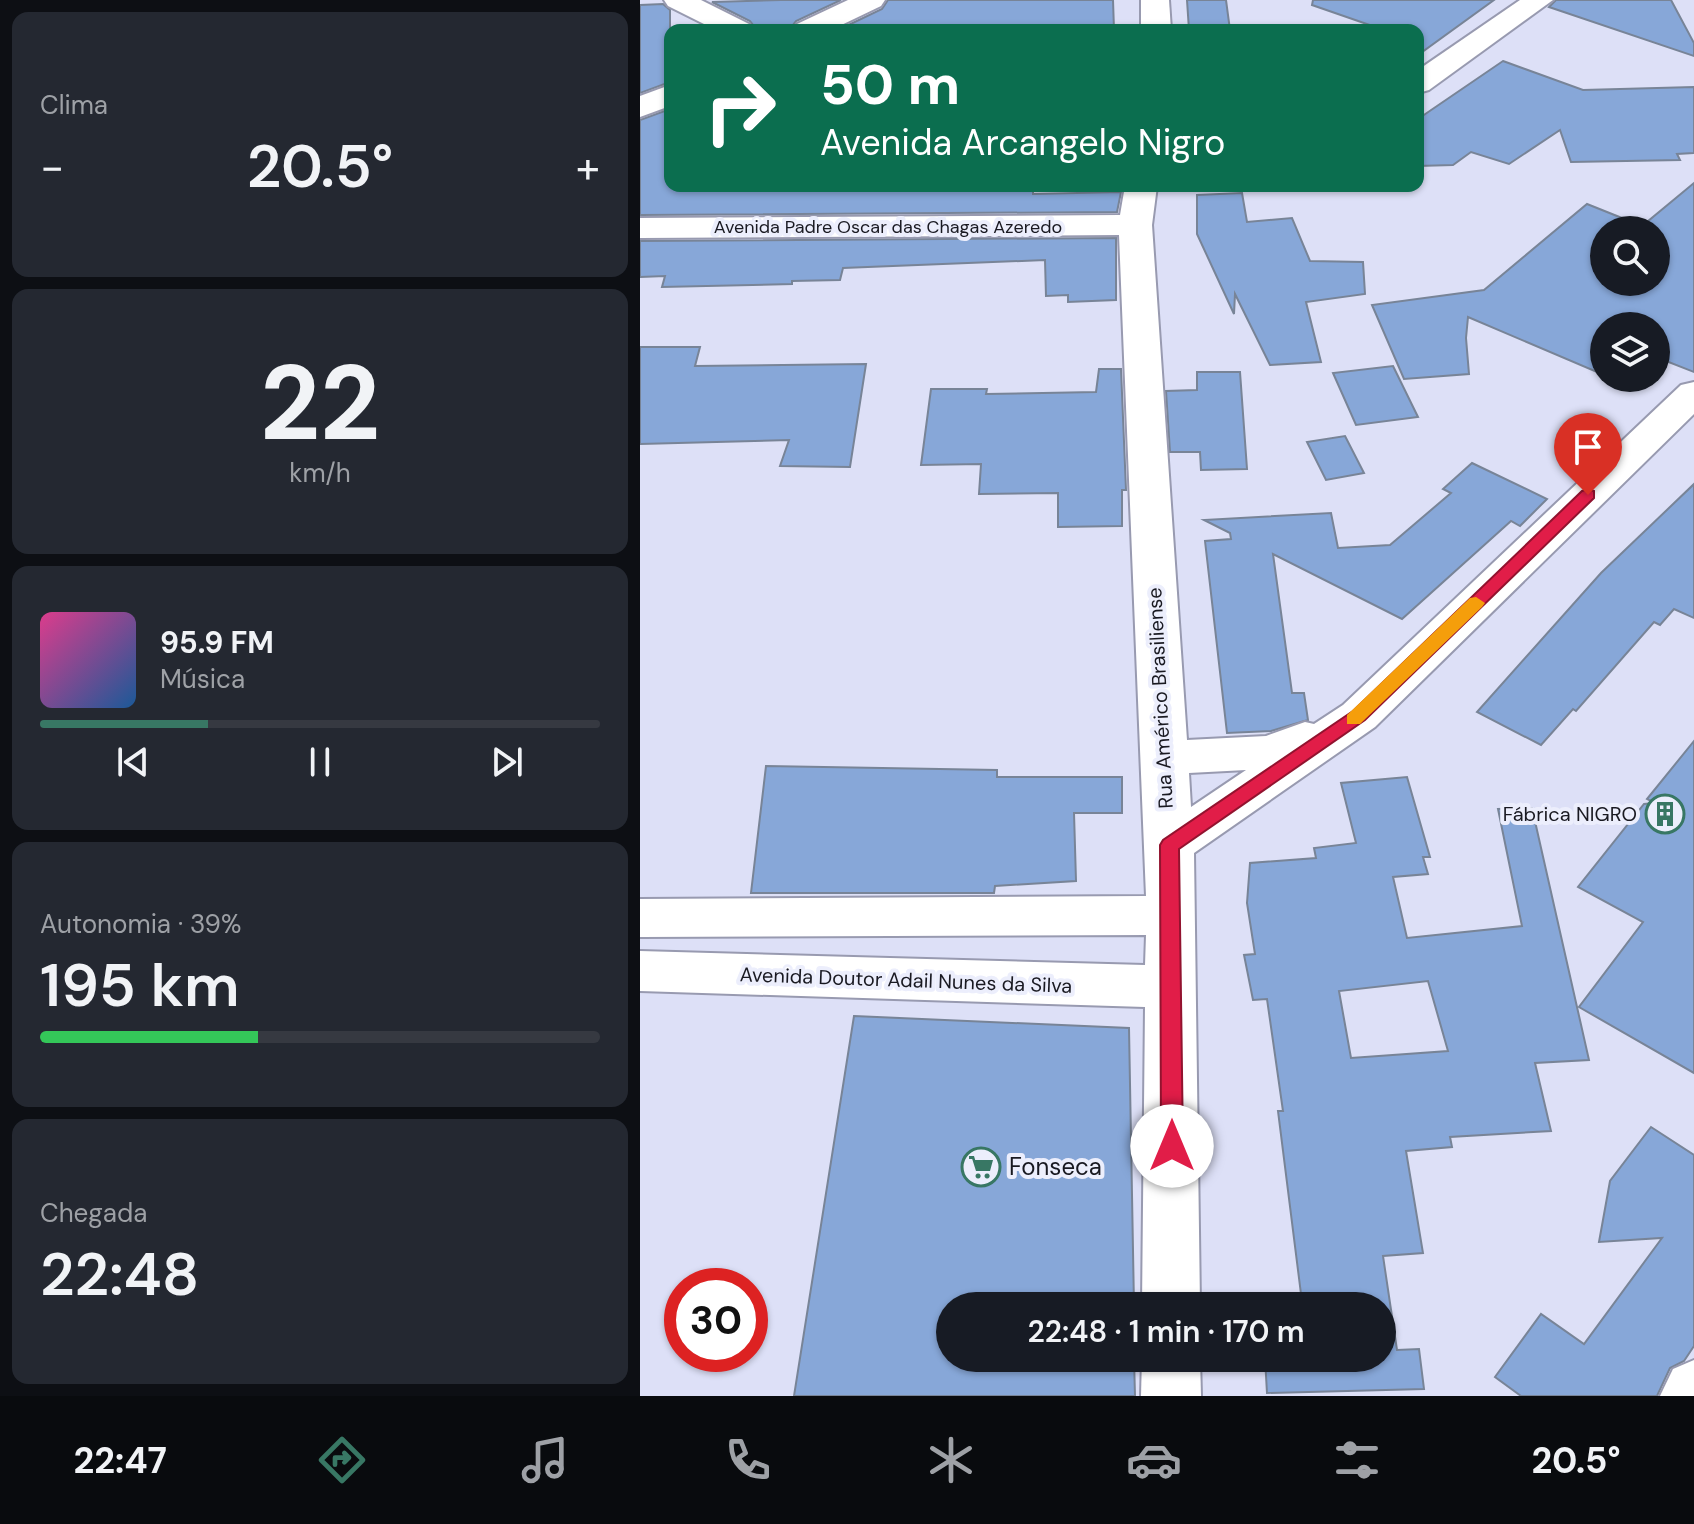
<!DOCTYPE html>
<html lang="pt">
<meta charset="utf-8">
<style>
:root{--surface:#171b24;--page:#242831;--text:#f1f3f6;--muted:#9ea1a6;--line:#363941;--accent:#387764}
body{margin:0;font-family:"DM Sans",sans-serif;background:var(--page);color:var(--text);height:100vh;display:flex;flex-direction:column;font-size:30px;white-space:nowrap}
*{box-sizing:border-box;margin:0}
p{font-size:26px;color:var(--muted)}
.icon{flex:none;width:44px;height:44px;fill:none;stroke:currentColor;stroke-width:2;stroke-linecap:round;stroke-linejoin:round}
.map{position:relative;flex:1;overflow:hidden}
.details{display:flex;flex-direction:column;gap:12px;padding:12px;background:#0d0f14;width:640px}
.details>*{flex:none}
.guide{position:absolute;left:24px;top:24px;width:760px;height:168px;border-radius:16px;box-shadow:0 2px 6px #0004;background:#0b6e4f;color:#fff;overflow:hidden}
.fabs{position:absolute;left:950px;top:216px;display:grid;gap:16px}
.fabs a{display:grid;place-items:center;width:80px;height:80px;border-radius:50%;background:var(--surface);box-shadow:0 2px 6px #0004;font-size:40px}
.speed{position:absolute;left:24px;top:1268px;display:flex;gap:16px;font-size:40px;font-weight:700;text-align:center}
.speed>*{display:grid;place-content:center;width:104px;height:104px;border-radius:50%;background:var(--surface);box-shadow:0 2px 6px #0004;line-height:1}
.speed .limit{border:12px solid #d22;background:#fff;color:#111}
.pin{position:absolute;display:grid;place-items:center;width:68px;height:68px;color:#fff;margin:-82px -34px;border-radius:50% 50% 50% 0;rotate:-45deg;box-shadow:0 0 8px #0007}
.pin .icon{rotate:45deg}
.me{position:absolute;width:88px;margin:-44px;rotate:0deg;stroke-linejoin:round;filter:drop-shadow(0 0 6px #0008)}
.turn{display:flex;align-items:center;gap:28px;height:168px;padding:0 24px;font-size:36px}
.turn .icon{width:104px;height:104px;stroke-width:2.5}
.turn b{display:block;font-size:56px;line-height:68px}
.big{font-size:60px;font-weight:600;line-height:1.1}
.details .tile{flex:1;display:flex;flex-direction:column;justify-content:center;gap:12px;min-width:0;padding:0 28px;border-radius:16px;background:var(--page)}
.details .dial{align-items:center;gap:0}
.dial b{font-size:104px;line-height:1}
.song{display:flex;align-items:center;gap:24px}
.cover{width:96px;height:96px;border-radius:12px;background:linear-gradient(135deg,hsl(330 70% 55%),hsl(210 70% 35%))}
.played{height:8px;border-radius:4px;background:linear-gradient(90deg,var(--accent) 30%,var(--line) 30%)}
.keys{display:flex;justify-content:space-around;direction:ltr}
.heat{display:flex;justify-content:space-between;align-items:center;font-size:44px;direction:ltr}
.charge{height:12px;border-radius:6px;background:linear-gradient(90deg,#34c759 39%,var(--line) 0)}
.trip{position:absolute;left:296px;top:1292px;width:460px;height:80px;border-radius:40px;background:var(--surface);box-shadow:0 2px 6px #0004;font-weight:600;line-height:80px;text-align:center}
.tabs{display:flex;height:128px;justify-content:space-around;align-items:center;background:#090b0e;color:var(--muted)}
.tabs .icon{width:56px;height:56px}
.tabs .current{color:var(--accent)}
.tabs b{font-size:36px;color:var(--text)}
main{display:flex;flex:1;min-height:0}
.map>svg:first-child{display:block}
.building{fill:#87a7d8;stroke:#788497;stroke-width:2;fill-rule:evenodd}
.lines{fill:none;stroke-linecap:round;stroke-linejoin:round}
.minor-casing{stroke:#989ab0;stroke-width:4}
.minor{fill:#fff;fill-rule:evenodd}
.route{fill:#e11d48;stroke:#92132f;stroke-width:2}
.slow{fill:#f59e0b}
.labels{text-anchor:middle;stroke-width:8;stroke-linejoin:round;paint-order:stroke}
.far-street-label{font-size:18px;fill:#191921;stroke:#eceefc}
.street-label{font-size:20px;fill:#191921;stroke:#eceefc}
.poi-label{font-size:20px;fill:#191921;stroke:#eceefc;text-anchor:end}
.near-poi-label{font-size:24px;fill:#191921;stroke:#eceefc;text-anchor:start}
</style>
<main>
<section class="details">
<div class="tile"><p>Clima</p>
<div class="heat"><a>−</a><b class="big">20.5°</b><a>+</a></div>
</div>
<div class="tile dial"><b>22</b><p>km/h</p></div>
<div class="tile">
<div class="song"><i class="cover"></i><div><b>95.9 FM</b><p>Música</p></div></div>
<div class="played"></div>
<div class="keys"><svg class="icon" aria-label="previous" viewBox="0 0 24 24"><path d="M18 5L8 12l10 7zM5 5v14"/></svg><svg class="icon" aria-label="pause" viewBox="0 0 24 24"><path d="M8 5v14M16 5v14"/></svg><svg class="icon" aria-label="next" viewBox="0 0 24 24"><path d="M6 5l10 7-10 7zM19 5v14"/></svg></div>
</div>
<div class="tile"><p>Autonomia · 39%</p><b class="big">195 km</b><div class="charge"></div></div>
<div class="tile"><p>Chegada</p><b class="big">22:48</b></div>
</section>
<div class="map">
<svg width="1054" height="1396" viewBox="0 0 1054 1396">
<rect width="100%" height="100%" fill="#dde0f7"/>
<!-- building -->
<g class="building">
<polygon points="141,0 201,0 156,21 149,30 117,30 110,21 72,2"/>
<polygon points="248,0 473,0 474,30 198,30 242,9"/>
<polygon points="547,0 586,0 590,30 549,30"/>
<polygon points="673,0 854,0 778,55 778,30 744,30 672,5"/>
<polygon points="916,0 1031,0 1054,43 1054,56 909,7"/>
<polygon points="23,4 30,10 30,82 0,93 0,5"/>
<polygon points="863,61 943,90 1054,87 1054,153 1037,154 1040,160 931,162 920,130 869,164 831,152 813,165 778,166 778,119"/>
<polygon points="30,109 30,186 393,186 393,194 481,192 477,212 0,215 0,120"/>
<path d="M1054,183V372L1021,359L1016,364V326H964V375L828,317L826,338L829,374L764,379L732,305L844,290L947,204L1002,226ZM964,230H1016V282H964Z"/>
<polygon points="602,193 607,222 652,218 670,261 723,262 725,294 666,302 681,362 630,365 595,294 594,314 557,234 557,195"/>
<polygon points="476,238 476,300 428,302 428,295 406,296 405,260 203,268 200,280 152,281 152,284 22,287 25,276 0,277 0,241"/>
<polygon points="0,347 60,347 55,366 226,364 210,467 140,466 149,440 0,444"/>
<polygon points="753,366 778,417 716,425 693,373"/>
<polygon points="459,369 481,369 486,490 482,490 482,526 418,527 418,493 339,494 341,464 281,465 291,389 347,389 346,394 456,392"/>
<polygon points="557,372 600,372 607,469 561,470 560,452 530,452 526,391 557,390"/>
<polygon points="705,436 724,473 686,480 667,442"/>
<polygon points="832,463 907,499 880,526 871,521 762,619 633,554 652,693 664,693 668,720 631,731 587,733 565,541 591,539 590,533 564,520 691,513 698,548 750,545 811,493 803,489"/>
<polygon points="1054,484 1054,618 1034,609 1020,625 1014,622 936,711 933,709 901,745 837,712 961,573"/>
<polygon points="1054,741 1054,1073 939,1007 1003,922 938,887 1004,804 1015,803 1007,799"/>
<polygon points="126,766 357,770 357,777 482,777 482,813 434,813 436,881 355,886 354,893 111,893"/>
<path d="M767,777L790,857H783L788,874L753,877L767,938L882,926L858,809L892,808L949,1060L895,1063L911,1131L810,1137L812,1147L766,1151L783,1253L743,1256L757,1350L779,1349L784,1389L627,1393L625,1358H742V1306H645L644,1295L661,1294L638,1111H643L627,999L613,1000L604,955L615,954L607,903L610,863L676,858L674,848L716,843L701,783ZM788,981L808,1051L711,1058L699,991Z"/>
<polygon points="214,1016 489,1028 494,1306 310,1306 310,1358 494,1358 495,1396 154,1396"/>
<polygon points="1011,1127 1054,1155 1054,1346 1044,1361 1030,1368 1017,1396 881,1396 855,1377 901,1314 944,1344 1022,1238 959,1242 970,1181"/>
</g>
<g class="lines">
<!-- minor casing -->
<g class="minor-casing">
<g id="minor">
<polygon points="24,0 61,0 109,24 114,30 76,30 28,6"/>
<polygon points="208,0 245,0 241,6 191,30 152,30 157,24"/>
<polygon points="501,0 529,0 531,30 501,30"/>
<polygon points="880,0 913,0 789,90 778,93 778,70"/>
<polygon points="30,85 30,106 0,117 0,96"/>
<path d="M485,186H517L512,225L547,740L626,736L665,722L674,724L703,705L1041,385L1054,382V414L735,727L554,853L560,1306H502L505,1007L0,991V951L505,965L506,935L0,937V899L506,896L479,235L0,238V218L480,215ZM606,770L551,807L549,773Z"/>
<polygon points="502,1358 560,1358 561,1396 501,1396"/>
<polygon points="1054,1360 1054,1396 1020,1396 1033,1369"/>
</g>
</g>
<!-- minor -->
<use href="#minor" class="minor"/>
</g>
<!-- route -->
<polygon class="route" points="948,489 954,491 954,498 725,720 539,849 543,1146 540,1153 532,1156 524,1153 521,1146 520,845 523,840 713,711 942,491"/>
<!-- slow -->
<polygon class="slow" points="836,597 845,603 842,607 720,724 707,724 707,715 830,598"/>
<!-- icons -->
<defs>
<g id="building-ring" transform="scale(2)"><circle r="9.5" fill="#eceefc" stroke="#387764" stroke-width="1.5"/><path d="M-4-6H4V6H1V3H-1V6H-4ZM-2.5-4.3h1.7v1.8h-1.7ZM.8-4.3h1.7v1.8H.8ZM-2.5-1h1.7V.8h-1.7ZM.8-1h1.7V.8H.8Z" fill="#387764"/></g>
<g id="supermarket-ring" transform="scale(2)"><circle r="9.5" fill="#eceefc" stroke="#387764" stroke-width="1.5"/><path d="M-6-5.5h2.5l.6 2H6L4.5 2H-2.5L-4.4-4H-6ZM-1.5 3.2a1.3 1.3 0 1 0 .1 0ZM3 3.2a1.3 1.3 0 1 0 .1 0Z" fill="#387764"/></g>
</defs>
<g fill-rule="evenodd">
<use href="#building-ring" x="1025" y="814"/>
<use href="#supermarket-ring" x="341" y="1167"/>
</g>
<g class="labels">
<!-- far-street labels -->
<g class="far-street-label">
<text x="248" y="233">Avenida Padre Oscar das Chagas Azeredo</text>
</g>
<!-- street labels -->
<g class="street-label">
<text transform="translate(520 698) rotate(-93)" y="7">Rua Américo Brasiliense</text>
<text transform="translate(266 980) rotate(2)" y="7">Avenida Doutor Adail Nunes da Silva</text>
</g>
<!-- poi labels -->
<g class="poi-label">
<text x="997" y="821">Fábrica NIGRO</text>
</g>
<!-- near-poi labels -->
<g class="near-poi-label">
<text x="369" y="1175">Fonseca</text>
</g>
</g>
</svg>
<div class="fabs">
<a><svg class="icon" aria-label="search" viewBox="0 0 24 24"><circle cx="10" cy="10" r="6"/><path d="M15 15l6 6"/></svg></a>
<a><svg class="icon" aria-label="layers" viewBox="0 0 24 24"><path d="M12 4l9 5-9 5-9-5zM3 14l9 5 9-5"/></svg></a>
</div>
<div class="speed"><div class="limit">30</div></div>
<div class="pin" style="left:948px;top:495px;background:#d93025"><svg class="icon" aria-label="arrive" viewBox="0 0 24 24"><path d="M6 21V4h12l-3 4 3 4H6"/></svg></div>
<svg class="me" style="left:532px;top:1146px" viewBox="-20 -20 40 40"><circle r="19" fill="#fff"/><path d="M0-13L10 11 0 6-10 11z" fill="#e11d48"/></svg>
<div class="trip">22:48 · 1 min · 170 m</div>
<div class="guide">
<div class="turn"><svg class="icon" aria-label="right" viewBox="0 0 24 24"><path d="M7 20v-9h11M14 6l5 5-5 5"/></svg><div><b>50 m</b>Avenida Arcangelo Nigro</div></div>
</div>
</div>
</main>
<nav class="tabs">
<b>22:47</b>
<svg class="icon current" aria-label="directions" viewBox="0 0 24 24"><path d="M12 3l9 9-9 9-9-9zM9 14v-3h6M13 9l2 2-2 2"/></svg>
<svg class="icon" aria-label="music" viewBox="0 0 24 24"><path d="M9 18V5l10-2v13"/><circle cx="6" cy="18" r="3"/><circle cx="16" cy="16" r="3"/></svg>
<svg class="icon" aria-label="phone" viewBox="0 0 24 24"><path d="M5 4h4l2 5-3 2q2 4 5 5l2-3 5 2v4C11 20 4 13 5 4z"/></svg>
<svg class="icon" aria-label="climate" viewBox="0 0 24 24"><path d="M12 3v18M4 7l16 10M4 17L20 7"/></svg>
<svg class="icon" aria-label="car" viewBox="0 0 24 24"><path d="M5 17H2v-5l4-1 3-4h7l3 4 3 1v5h-3M9 17h6M6 11h13"/><circle cx="7" cy="17" r="2"/><circle cx="17" cy="17" r="2"/></svg>
<svg class="icon" aria-label="filters" viewBox="0 0 24 24"><path d="M4 7h16M4 17h16"/><circle cx="9" cy="7" r="2"/><circle cx="15" cy="17" r="2"/></svg>
<b>20.5°</b>
</nav>
